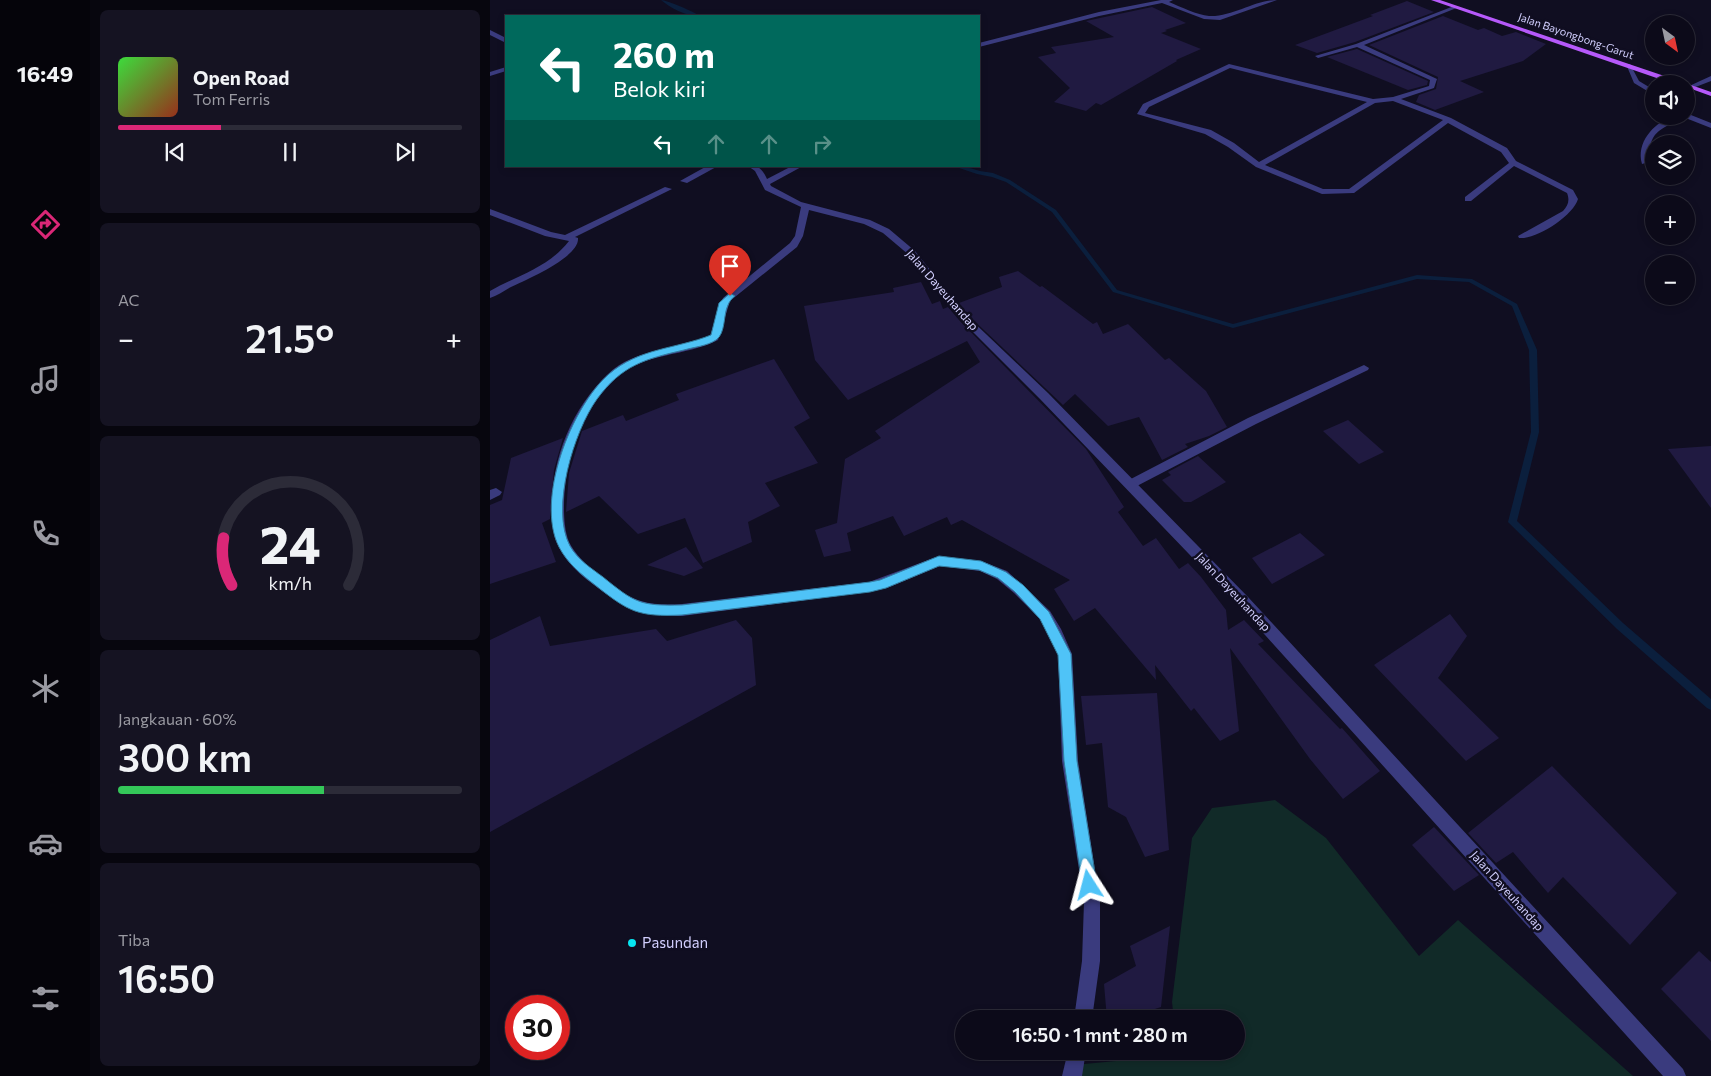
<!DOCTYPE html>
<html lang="id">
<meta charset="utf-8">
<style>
:root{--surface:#0c0a19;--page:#151322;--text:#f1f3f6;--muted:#9a9aa2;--line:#2c2b38;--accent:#db2777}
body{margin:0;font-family:Commissioner,sans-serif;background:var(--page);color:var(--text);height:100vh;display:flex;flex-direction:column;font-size:19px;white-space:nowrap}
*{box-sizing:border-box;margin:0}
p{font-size:16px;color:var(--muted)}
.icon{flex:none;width:28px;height:28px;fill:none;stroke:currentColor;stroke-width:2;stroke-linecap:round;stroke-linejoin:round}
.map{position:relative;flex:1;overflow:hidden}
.sheet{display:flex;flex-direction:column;gap:10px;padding:10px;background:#07060e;width:400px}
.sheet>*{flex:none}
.hud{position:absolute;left:15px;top:15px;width:475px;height:152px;border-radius:0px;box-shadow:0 2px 8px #0003,0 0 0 1px var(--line);background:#00695c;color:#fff;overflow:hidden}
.needle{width:32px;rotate:147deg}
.controls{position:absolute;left:1155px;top:15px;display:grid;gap:10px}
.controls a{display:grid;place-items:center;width:50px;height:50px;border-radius:50%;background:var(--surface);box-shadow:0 2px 8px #0003,0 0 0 1px var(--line);font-size:25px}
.speed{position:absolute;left:15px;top:995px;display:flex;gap:10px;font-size:25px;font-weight:700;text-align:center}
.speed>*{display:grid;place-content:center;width:65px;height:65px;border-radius:50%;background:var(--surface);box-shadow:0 2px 8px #0003,0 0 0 1px var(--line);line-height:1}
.speed .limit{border:8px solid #d22;background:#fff;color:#111}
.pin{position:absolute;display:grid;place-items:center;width:42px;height:42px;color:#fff;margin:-51px -21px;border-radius:50% 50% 50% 0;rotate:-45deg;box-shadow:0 0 5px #0007}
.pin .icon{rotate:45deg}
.me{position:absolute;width:55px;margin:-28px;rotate:351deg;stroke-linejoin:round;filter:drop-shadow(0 0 4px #0008)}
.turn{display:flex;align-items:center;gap:18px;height:105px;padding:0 25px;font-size:22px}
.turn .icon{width:65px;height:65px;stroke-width:2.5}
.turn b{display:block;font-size:35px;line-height:42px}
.lanes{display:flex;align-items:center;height:48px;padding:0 25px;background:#0003;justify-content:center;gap:25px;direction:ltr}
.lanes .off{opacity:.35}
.big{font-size:38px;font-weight:600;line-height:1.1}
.sheet .tile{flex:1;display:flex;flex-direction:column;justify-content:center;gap:8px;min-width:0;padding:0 18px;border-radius:8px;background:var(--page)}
.sheet .dial{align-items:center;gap:0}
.dial svg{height:130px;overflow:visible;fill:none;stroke:var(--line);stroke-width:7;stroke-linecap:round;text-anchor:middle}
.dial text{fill:var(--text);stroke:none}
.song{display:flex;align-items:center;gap:15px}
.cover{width:60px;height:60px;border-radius:8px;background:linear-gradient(135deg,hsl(120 70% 55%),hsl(10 70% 35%))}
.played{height:5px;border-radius:2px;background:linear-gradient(90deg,var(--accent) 30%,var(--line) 30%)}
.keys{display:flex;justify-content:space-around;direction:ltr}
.heat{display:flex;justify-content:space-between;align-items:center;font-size:28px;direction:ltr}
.charge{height:8px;border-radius:4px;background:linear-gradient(90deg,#34c759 60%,var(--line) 0)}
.trip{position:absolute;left:465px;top:1010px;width:290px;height:50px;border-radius:25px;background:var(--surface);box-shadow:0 2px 8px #0003,0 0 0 1px var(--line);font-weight:600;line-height:50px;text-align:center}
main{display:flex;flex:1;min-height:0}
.tabs{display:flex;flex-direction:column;width:90px;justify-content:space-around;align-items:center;background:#05040a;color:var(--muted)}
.tabs .icon{width:35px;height:35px}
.tabs .current{color:var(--accent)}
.tabs b{font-size:22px;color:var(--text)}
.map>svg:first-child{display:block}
.green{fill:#112a28}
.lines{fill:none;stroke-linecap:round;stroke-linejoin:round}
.stream{fill:#0b1f3d;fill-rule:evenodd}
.building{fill:#201a41}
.service{fill:#3a3b7e;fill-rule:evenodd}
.minor{fill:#3a3b7e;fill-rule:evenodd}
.primary{fill:#b659fa;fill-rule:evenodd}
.route{fill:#4fc3f7;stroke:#337fa1}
.poi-dot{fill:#07e5f1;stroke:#100e21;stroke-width:2}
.labels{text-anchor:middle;stroke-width:5;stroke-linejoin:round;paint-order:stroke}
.far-street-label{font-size:11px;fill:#d2cffe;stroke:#100e21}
.street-label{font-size:12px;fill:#d2cffe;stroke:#100e21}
.near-poi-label{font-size:15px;fill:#d2cffe;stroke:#100e21;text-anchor:start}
</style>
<main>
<nav class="tabs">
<b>16:49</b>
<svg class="icon current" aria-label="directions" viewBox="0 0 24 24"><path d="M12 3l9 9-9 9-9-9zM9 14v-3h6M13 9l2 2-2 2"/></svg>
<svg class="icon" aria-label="music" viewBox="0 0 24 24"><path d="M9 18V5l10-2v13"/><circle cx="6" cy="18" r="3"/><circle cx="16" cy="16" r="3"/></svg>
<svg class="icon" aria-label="phone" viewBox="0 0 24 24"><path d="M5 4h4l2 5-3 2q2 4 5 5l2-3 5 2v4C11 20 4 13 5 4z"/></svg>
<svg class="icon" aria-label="climate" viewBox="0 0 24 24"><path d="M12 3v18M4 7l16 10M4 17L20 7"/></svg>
<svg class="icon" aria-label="car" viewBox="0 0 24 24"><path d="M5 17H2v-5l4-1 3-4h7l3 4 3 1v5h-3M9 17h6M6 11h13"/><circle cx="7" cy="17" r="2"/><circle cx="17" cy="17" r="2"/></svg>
<svg class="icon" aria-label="filters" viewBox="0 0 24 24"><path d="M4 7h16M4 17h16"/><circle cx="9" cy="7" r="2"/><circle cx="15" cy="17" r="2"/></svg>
</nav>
<section class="sheet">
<div class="tile">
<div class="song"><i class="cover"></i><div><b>Open Road</b><p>Tom Ferris</p></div></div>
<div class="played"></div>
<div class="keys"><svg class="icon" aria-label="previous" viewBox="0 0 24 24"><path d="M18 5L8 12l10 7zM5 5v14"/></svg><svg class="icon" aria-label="pause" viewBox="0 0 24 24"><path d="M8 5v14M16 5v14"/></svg><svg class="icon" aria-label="next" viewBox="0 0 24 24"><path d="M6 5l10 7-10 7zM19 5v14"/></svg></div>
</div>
<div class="tile"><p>AC</p>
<div class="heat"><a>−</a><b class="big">21.5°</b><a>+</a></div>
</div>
<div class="tile dial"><svg viewBox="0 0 100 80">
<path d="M14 69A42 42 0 1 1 86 69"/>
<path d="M14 69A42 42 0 0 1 9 40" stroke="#db2777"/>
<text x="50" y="56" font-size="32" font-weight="700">24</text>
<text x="50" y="72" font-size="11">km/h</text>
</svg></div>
<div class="tile"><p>Jangkauan · 60%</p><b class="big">300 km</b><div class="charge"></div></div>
<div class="tile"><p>Tiba</p><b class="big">16:50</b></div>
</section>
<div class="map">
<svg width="1221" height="1076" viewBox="0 0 1221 1076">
<rect width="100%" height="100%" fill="#100e21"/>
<!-- green -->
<polygon class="green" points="785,800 836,838 929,956 968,920 1143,1076 583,1076 584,1065 689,1055 688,1051 746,1051 746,1019 684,1019 682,1002 702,838 722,808"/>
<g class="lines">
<!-- stream -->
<g class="stream">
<path d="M171,0C177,0 204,12 210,16C198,17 180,8 171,0Z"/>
<polygon points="463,166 473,166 490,171 503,173 520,180 566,210 627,290 743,324 927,275 982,279 1027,304 1047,350 1049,432 1027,521 1133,623 1221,699 1221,710 1217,708 1127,629 1018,522 1041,432 1039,350 1022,306 979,282 927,279 743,328 623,292 562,212 516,182 502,177 487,174"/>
</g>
</g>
<!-- building -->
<g class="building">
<polygon points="917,1 944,12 865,42 827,53 805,45 883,16 880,15"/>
<polygon points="662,7 696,23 675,30 677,31 671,33 711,49 686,60 687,61 611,105 606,103 596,111 564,102 580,88 548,57 566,53 561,47 624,37 596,21"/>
<polygon points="953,16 988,30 994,28 1012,36 1026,32 1056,44 1033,61 970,81 994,92 945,110 926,102 929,95 946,89 948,77 879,45"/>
<polygon points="867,49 938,81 937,85 918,90 837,57"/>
<polygon points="528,271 550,287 552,286 603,324 607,322 613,334 638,324 675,360 679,358 716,391 737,427 719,436 695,444 698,447 672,460 649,417 618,426 585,394 573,405 477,314 469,303 512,287 509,277"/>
<polygon points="431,282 442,304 450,301 453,309 458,307 469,320 596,449 634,507 628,512 653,546 666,538 689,569 698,563 711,577 736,610 738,630 754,620 774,641 768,644 850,729 852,728 890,771 853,799 820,759 740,648 749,731 730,741 704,708 701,711 665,665 666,680 605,608 584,621 564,589 580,580 472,520 461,525 457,517 414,536 403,516 357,533 361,551 334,557 325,530 347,523 355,459 391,438 385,431 490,362 477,341 358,400 325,360 314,306 404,292 403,288"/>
<polygon points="284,359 320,418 304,427 328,463 275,483 290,506 258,522 262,542 213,563 195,518 148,534 109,496 76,512 79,473 92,431 133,415 136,421 189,400 186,394"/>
<polygon points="858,420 894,452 869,464 833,431"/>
<polygon points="73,438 64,470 60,519 52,523 66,562 0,584 0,505 12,500 21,458"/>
<polygon points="1221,446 1221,508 1178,449"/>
<polygon points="708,456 736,482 701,502 694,502 672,480 681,475 678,472"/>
<polygon points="810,533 835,555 782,584 762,558"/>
<polygon points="196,547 213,568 194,576 157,565"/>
<polygon points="960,614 977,636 948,678 1009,738 976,761 884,665"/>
<polygon points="50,616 60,646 166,629 177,641 246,620 262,638 266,685 0,832 0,640"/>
<polygon points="667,693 679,850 655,857 636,817 618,807 612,743 596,745 591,696"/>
<polygon points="1062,766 1187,893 1140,945 1073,877 1058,893 1023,852 1006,863 978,833"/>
<polygon points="944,827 989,875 964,891 922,845"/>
<polygon points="680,926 671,1007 634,1019 617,1019 614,984 646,966 640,946"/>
<polygon points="1209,951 1221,962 1221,1041 1171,989"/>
</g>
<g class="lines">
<!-- service -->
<polygon class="service" points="874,365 879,368 878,370 766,424 645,487 637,487 635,484 637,481 758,418"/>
<!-- minor -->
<g class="minor">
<path d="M671,0H683L679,2C691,7 707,15 719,16C743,17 764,0 787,0L730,20L714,19L672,3L609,16L489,47V43L609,12Z"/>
<path d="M964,6L969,7L874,45L947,79L944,88L911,99L961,118L1017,148L1026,161L1083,190L1088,199C1083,216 1046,240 1029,238L1028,236L1073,211C1078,205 1080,201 1077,193L1024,166L981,201H975V197L1019,163L1011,152L958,123L864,193L832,194L766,167L738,147L715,134L647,114L653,104L739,64L883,99L903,97L939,86L940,80L867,47L828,58L825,56L866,44ZM740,68L877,102L769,162L744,143L721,130L655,113L659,107ZM903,101L953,120L859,189H833L775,165L885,103Z"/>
<polygon points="0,30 16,38 16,43 0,35"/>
<polygon points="1136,64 1140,64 1149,81 1164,90 1164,95 1144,83"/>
<polygon points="16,67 16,71 0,76 0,72"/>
<polygon points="1221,76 1221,81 1203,88 1197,87"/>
<polygon points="1196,113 1221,123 1221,128 1193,117 1196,116"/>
<path d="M1181,116H1192C1169,133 1159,129 1159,162L1152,164C1146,142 1163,125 1181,116Z"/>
<polygon points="217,166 228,166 197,183 190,181"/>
<path d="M258,166C270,166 272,169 277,179L302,166H313L280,184L281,186L311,202L380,220L399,229L425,251L476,315L558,393L758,597L1193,1069L1196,1076H1173L748,605L550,399L470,319L419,255L393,233L374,224L319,210L313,236L307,247L240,301L228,340C195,357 154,352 126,378C90,411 74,461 74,508C74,519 75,532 79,542C89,563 128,595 151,601C164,605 178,605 192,604L379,582L449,556L491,561L517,571L560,611L571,629L582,654L588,761L610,902V961L602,1019H584L592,961L594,902L572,761L568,654L560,636L550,619L524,593L507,579L490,571L450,566L397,588L379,592L192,616C156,616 137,610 108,588C90,575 75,562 66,541C62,530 62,518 62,507C62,458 82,408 118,374C146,347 186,352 220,336L233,298L300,243L305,236L311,207L275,190L265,171Z"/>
<path d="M175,187L182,189L85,237L88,238C90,257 36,280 21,287C14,291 7,296 0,298V291C28,275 58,268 79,241L55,236L0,215V209L61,232L75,235Z"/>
<polygon points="6,488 12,492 10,495 0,500 0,490"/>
<polygon points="578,1051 596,1051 592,1076 572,1076"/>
</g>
<!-- primary -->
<polygon class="primary" points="941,0 950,0 1198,84 1221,92 1221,96 1196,87 1196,84 1184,84"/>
</g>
<!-- route -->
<path class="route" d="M240,293L245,296C242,298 239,302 238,305C233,315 236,333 226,340C217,346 204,347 194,350C155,359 132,365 107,399C84,431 60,509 80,546C88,560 101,568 113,577C145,603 150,606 192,605L380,582L390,580L449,556L491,561L516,572L533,585L559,612L581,654L587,761L607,885L605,890L599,892L594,890L592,885L574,761L568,655L550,619L525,592L508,578L489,570L449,566L396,588L380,592L192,615C148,617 139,612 105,585C91,574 78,564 69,547C45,500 81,407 119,374C149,348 186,349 221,335L229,303Z"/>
<!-- markers -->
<circle class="poi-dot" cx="142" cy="943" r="5"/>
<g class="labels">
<!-- far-street labels -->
<g class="far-street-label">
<text transform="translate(1086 36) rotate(19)" y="4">Jalan Bayongbong-Garut</text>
</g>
<!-- street labels -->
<g class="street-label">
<text transform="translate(452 290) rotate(49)" y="4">Jalan Dayeuhandap</text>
<text transform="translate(743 592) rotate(47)" y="4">Jalan Dayeuhandap</text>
<text transform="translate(1017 891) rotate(48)" y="4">Jalan Dayeuhandap</text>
</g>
<!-- near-poi labels -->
<g class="near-poi-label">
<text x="152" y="948">Pasundan</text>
</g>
</g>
</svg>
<div class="controls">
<a><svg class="needle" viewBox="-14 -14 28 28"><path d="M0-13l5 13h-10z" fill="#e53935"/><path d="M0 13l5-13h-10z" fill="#9a9aa2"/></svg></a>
<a><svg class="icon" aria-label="sound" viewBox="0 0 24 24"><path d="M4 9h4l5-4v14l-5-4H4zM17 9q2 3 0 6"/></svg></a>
<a><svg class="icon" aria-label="layers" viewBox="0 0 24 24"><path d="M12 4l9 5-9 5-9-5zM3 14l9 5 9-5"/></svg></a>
<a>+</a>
<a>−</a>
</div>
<div class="speed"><div class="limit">30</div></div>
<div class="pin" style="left:240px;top:296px;background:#d93025"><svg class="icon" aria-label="arrive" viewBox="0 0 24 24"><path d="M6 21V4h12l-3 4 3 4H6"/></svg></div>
<svg class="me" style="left:599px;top:885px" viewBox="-20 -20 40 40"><path d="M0-17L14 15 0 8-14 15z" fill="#4fc3f7" stroke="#fff" stroke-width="4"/></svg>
<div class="trip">16:50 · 1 mnt · 280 m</div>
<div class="hud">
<div class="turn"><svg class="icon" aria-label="left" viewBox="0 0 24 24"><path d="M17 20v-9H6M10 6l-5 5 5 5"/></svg><div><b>260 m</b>Belok kiri</div></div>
<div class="lanes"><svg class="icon" aria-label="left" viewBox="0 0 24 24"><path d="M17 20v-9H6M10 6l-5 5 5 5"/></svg><svg class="icon off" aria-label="ahead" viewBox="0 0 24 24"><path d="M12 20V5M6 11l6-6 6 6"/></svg><svg class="icon off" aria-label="ahead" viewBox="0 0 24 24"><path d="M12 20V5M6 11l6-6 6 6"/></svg><svg class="icon off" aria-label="right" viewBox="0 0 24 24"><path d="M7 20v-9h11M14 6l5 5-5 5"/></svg></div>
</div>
</div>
</main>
